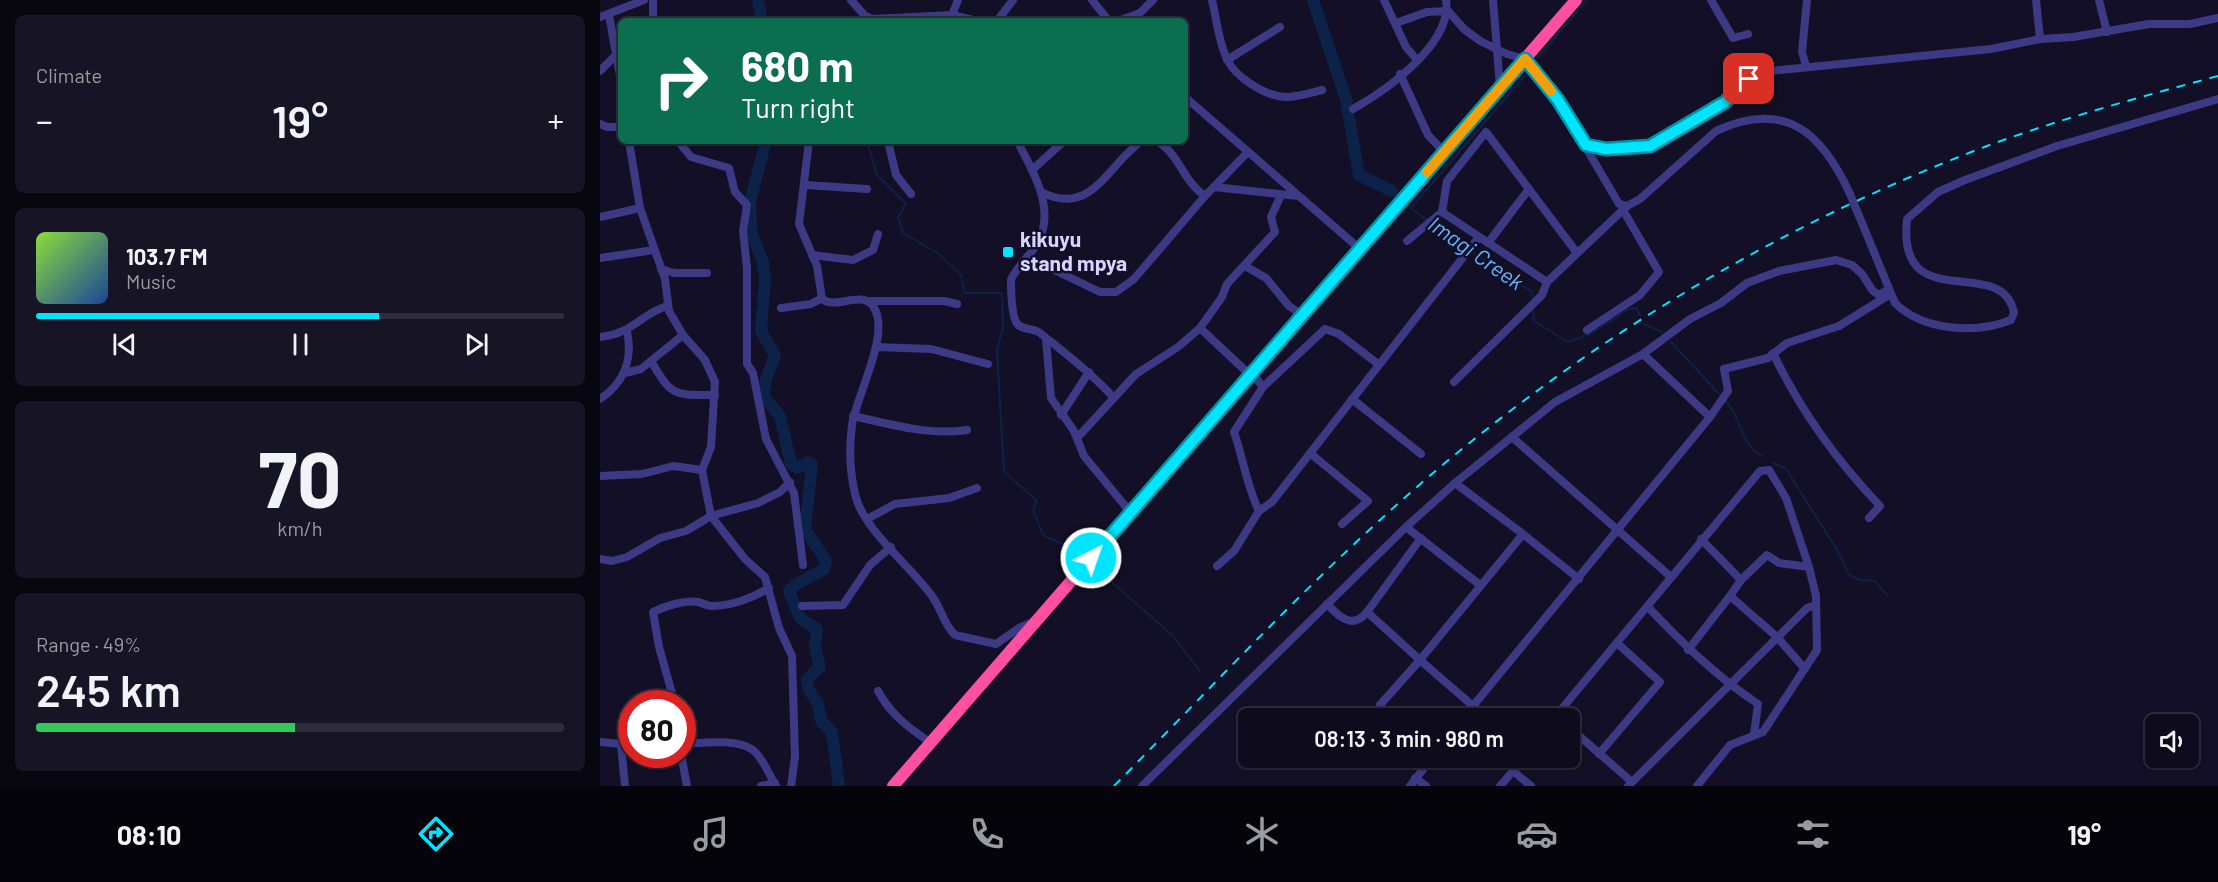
<!DOCTYPE html>
<meta charset="utf-8">
<style>
:root{--surface:#0e0b1c;--page:#171425;--text:#f1f3f6;--muted:#9b9ba3;--line:#2e2b3b;--accent:#00e5ff}
body{margin:0;font-family:Barlow,sans-serif;background:var(--page);color:var(--text);height:100vh;display:flex;flex-direction:column;font-size:22px;white-space:nowrap}
*{box-sizing:border-box;margin:0}
p{font-size:20px;color:var(--muted)}
.icon{flex:none;width:33px;height:33px;fill:none;stroke:currentColor;stroke-width:2;stroke-linecap:round;stroke-linejoin:round}
.map{position:relative;flex:1;overflow:hidden}
.details{display:flex;flex-direction:column;gap:15px;padding:15px;background:#08060f;width:600px}
.details>*{flex:none}
.top-card{position:absolute;left:18px;top:18px;width:570px;height:126px;border-radius:9px;box-shadow:0 2px 4px #0004,0 0 0 2px var(--line);background:#0b6e4f;color:#fff;overflow:hidden}
.tools{position:absolute;left:1545px;top:714px;display:grid;gap:12px}
.tools a{display:grid;place-items:center;width:54px;height:54px;border-radius:9px;background:var(--surface);box-shadow:0 2px 4px #0004,0 0 0 2px var(--line);font-size:30px}
.speed{position:absolute;left:18px;top:690px;display:flex;gap:12px;font-size:30px;font-weight:700;text-align:center}
.speed>*{display:grid;place-content:center;width:78px;height:78px;border-radius:50%;background:var(--surface);box-shadow:0 2px 4px #0004,0 0 0 2px var(--line);line-height:1}
.speed .limit{border:9px solid #d22;background:#fff;color:#111}
.pin{position:absolute;display:grid;place-items:center;width:51px;height:51px;color:#fff;margin:-26px;border-radius:12px;box-shadow:0 3px 9px #0006}
.me{position:absolute;width:66px;margin:-33px;rotate:41deg;stroke-linejoin:round;filter:drop-shadow(0 0 4px #0008)}
.turn{display:flex;align-items:center;gap:21px;height:126px;padding:0 24px;font-size:27px}
.turn .icon{width:78px;height:78px;stroke-width:2.5}
.turn b{display:block;font-size:42px;line-height:51px}
.big{font-size:45px;font-weight:600;line-height:1.1}
.details .card{flex:1;display:flex;flex-direction:column;justify-content:center;gap:9px;min-width:0;padding:0 21px;border-radius:9px;background:var(--page)}
.details .dial{align-items:center;gap:0}
.dial b{font-size:78px;line-height:1}
.song{display:flex;align-items:center;gap:18px}
.cover{width:72px;height:72px;border-radius:9px;background:linear-gradient(135deg,hsl(90 70% 55%),hsl(220 70% 35%))}
.played{height:6px;border-radius:3px;background:linear-gradient(90deg,var(--accent) 65%,var(--line) 65%)}
.keys{display:flex;justify-content:space-around;direction:ltr}
.heat{display:flex;justify-content:space-between;align-items:center;font-size:33px;direction:ltr}
.charge{height:9px;border-radius:4px;background:linear-gradient(90deg,#34c759 49%,var(--line) 0)}
.trip{position:absolute;left:638px;top:708px;width:342px;height:60px;border-radius:9px;background:var(--surface);box-shadow:0 2px 4px #0004,0 0 0 2px var(--line);font-weight:600;line-height:60px;text-align:center}
.dock{display:flex;height:96px;justify-content:space-around;align-items:center;background:#06040b;color:var(--muted)}
.dock .icon{width:42px;height:42px}
.dock .selected{color:var(--accent)}
.dock b{font-size:27px;color:var(--text)}
main{display:flex;flex:1;min-height:0}
.map>svg:first-child{display:block}
.lines{fill:none;stroke-linecap:round;stroke-linejoin:round}
.stream{stroke:#0c2248;stroke-width:2}
.river{stroke:#0c2248;stroke-width:12}
.minor{stroke:#3d3a85;stroke-width:8}
.highway{stroke:#ff4fa3;stroke-width:12}
.rail{stroke:#00e5ff;stroke-width:2;stroke-dasharray:9 8;stroke-linecap:butt}
.minor-bridge{stroke:#3d3a85;stroke-width:8}
.route-casing{stroke:#0095a6;stroke-width:15}
.route{stroke:#00e5ff;stroke-width:10}
.slow{stroke:#f59e0b;stroke-width:10}
.poi-dot{fill:#00e5ff;stroke:#130f26;stroke-width:2}
.labels{text-anchor:middle;stroke-width:5;stroke-linejoin:round;paint-order:stroke}
.poi-label{font-size:21px;font-weight:bold;fill:#d9d4ff;stroke:#130f26;text-anchor:start}
.water-label{font-size:22px;font-style:italic;fill:#62b6ff;stroke:#130f26}
</style>
<main>
<section class="details">
<div class="card"><p>Climate</p>
<div class="heat"><a>−</a><b class="big">19°</b><a>+</a></div>
</div>
<div class="card">
<div class="song"><i class="cover"></i><div><b>103.7 FM</b><p>Music</p></div></div>
<div class="played"></div>
<div class="keys"><svg class="icon" aria-label="previous" viewBox="0 0 24 24"><path d="M18 5L8 12l10 7zM5 5v14"/></svg><svg class="icon" aria-label="pause" viewBox="0 0 24 24"><path d="M8 5v14M16 5v14"/></svg><svg class="icon" aria-label="next" viewBox="0 0 24 24"><path d="M6 5l10 7-10 7zM19 5v14"/></svg></div>
</div>
<div class="card dial"><b>70</b><p>km/h</p></div>
<div class="card"><p>Range · 49%</p><b class="big">245 km</b><div class="charge"></div></div>
</section>
<div class="map">
<svg width="1618" height="786" viewBox="0 0 1618 786">
<rect width="100%" height="100%" fill="#130f26"/>
<g class="lines">
<!-- stream -->
<g class="stream">
<polyline points="939,57 987,0"/>
<polyline points="257,141 268,145 277,175 306,204 298,217 303,233 339,254 361,275 365,293 402,293 403,327 397,351 404,471 437,501 433,510 443,535 475,550"/>
<polyline points="827,220 811,208 929,71"/>
<polyline points="832,223 866,248"/>
<polyline points="871,251 932,292 933,300"/>
<polyline points="933,308 934,321 968,342 990,334 1029,309 1036,308 1040,315"/>
<polyline points="1044,324 1062,332"/>
<polyline points="1071,342 1121,396"/>
<path d="M1125,400C1142,418 1139,443 1162,456"/>
<polyline points="1174,463 1186,469 1236,548 1249,575 1260,580 1275,581 1287,595"/>
<polyline points="499,571 572,635 600,671"/>
</g>
<!-- river -->
<g class="river">
<polyline points="158,0 162,21"/>
<polyline points="713,0 746,99 759,175 792,191"/>
<polyline points="166,141 150,202 152,235 163,262 165,281 161,331 175,355 166,379 163,396 180,416 191,464 197,468 208,462 212,464 205,529 226,561 224,569 195,585 189,591 200,618 217,629 215,647 220,667 207,679 208,688 218,704 221,721 232,732 239,786"/>
</g>
<!-- minor -->
<g class="minor">
<polyline points="53,0 53,21"/>
<polyline points="251,0 265,16 273,19 352,15 377,21"/>
<polyline points="492,0 509,21"/>
<path d="M612,0C617,20 618,41 627,59C635,77 665,96 685,97C697,97 710,93 722,90"/>
<polyline points="784,0 806,47 817,60"/>
<polyline points="893,0 900,87"/>
<polyline points="1111,0 1133,38 1148,34"/>
<polyline points="1436,0 1440,39"/>
<polyline points="1499,0 1507,32"/>
<polyline points="9,15 21,81"/>
<polyline points="352,15 358,0"/>
<polyline points="0,17 44,0"/>
<polyline points="397,21 413,0"/>
<polyline points="518,21 540,13 553,0"/>
<path d="M796,23L827,12L848,11L864,29L880,41L907,54L925,59L958,100L1019,204L1027,206L1040,199L1116,131C1186,99 1222,133 1250,194"/>
<polyline points="627,60 680,27"/>
<polyline points="1206,66 1202,52 1207,0"/>
<polyline points="0,71 17,54"/>
<polyline points="800,74 828,135 844,152"/>
<polyline points="585,97 760,249"/>
<path d="M753,109C787,90 853,43 846,0"/>
<polyline points="0,124 7,127 21,127"/>
<polyline points="29,141 40,208 65,279 69,311 83,335 105,360 115,382 111,447 102,470 111,516 145,559 165,577 179,628 192,656 195,757 191,786"/>
<polyline points="78,141 91,157 129,168 135,192 147,205 143,231 147,268 147,364 153,373 166,439 194,493 203,565"/>
<path d="M209,141L199,224L217,266L222,299C236,310 261,290 273,306C292,332 256,396 252,425C249,447 250,472 255,494C263,530 310,565 332,596C341,608 344,625 355,635L396,644L419,628L433,622"/>
<polyline points="288,141 296,175 311,194"/>
<path d="M417,141C433,170 456,210 438,242C431,256 417,265 411,280C411,292 411,311 416,322C420,331 433,327 440,333C466,354 491,373 514,398"/>
<path d="M556,141C578,151 584,183 605,196"/>
<polyline points="986,145 1006,149 1050,146 1125,102 1149,79 1171,71 1391,49 1440,39 1473,37 1549,24 1590,24 1618,18"/>
<polyline points="432,170 464,141"/>
<polyline points="205,185 267,189"/>
<polyline points="614,187 698,196"/>
<path d="M441,192C493,218 508,163 542,141"/>
<path d="M1257,211L1295,303C1323,331 1376,334 1411,320L1414,313C1403,252 1296,319 1307,219L1338,192L1365,180L1457,146L1618,99"/>
<polyline points="842,212 947,282"/>
<polyline points="0,217 40,208"/>
<polyline points="807,241 842,212 847,181 886,132 977,253"/>
<polyline points="888,243 929,189"/>
<polyline points="212,255 253,260 273,250 278,234"/>
<polyline points="427,257 500,292 516,292 534,279 605,196 648,152"/>
<polyline points="0,258 54,250"/>
<polyline points="645,266 666,278 689,306 702,315"/>
<polyline points="61,269 74,273 107,273"/>
<polyline points="269,301 344,301 357,304"/>
<polyline points="181,308 211,304 222,298"/>
<polyline points="600,328 650,375"/>
<polyline points="987,330 1040,295 1059,272 1023,210"/>
<path d="M0,337C34,333 39,315 67,306"/>
<polyline points="446,339 451,398 474,431 484,456 531,513"/>
<polyline points="276,347 331,349 388,364"/>
<path d="M1173,353C1199,408 1238,462 1280,506L1269,518"/>
<polyline points="1043,354 1110,417"/>
<path d="M51,361C72,397 74,395 115,395"/>
<path d="M778,364L739,334L725,329L663,387L634,432C643,458 647,487 659,511L672,502L879,237"/>
<polyline points="25,373 41,369 83,335"/>
<polyline points="652,373 663,387"/>
<polyline points="854,382 942,295 947,282 1027,206"/>
<path d="M0,399C24,383 33,359 27,331"/>
<polyline points="752,399 821,454"/>
<polyline points="461,415 489,372"/>
<path d="M253,416C291,424 328,436 367,430"/>
<polyline points="912,437 1071,577"/>
<polyline points="477,438 536,374 578,347 600,328 622,297 627,284 675,232 671,217 681,195"/>
<polyline points="710,453 768,501 742,524"/>
<polyline points="0,476 42,474 73,466 102,470"/>
<polyline points="855,483 923,534 820,660 873,706 1110,417 1128,391 1124,369 1168,358 1187,343 1239,326 1289,295"/>
<polyline points="267,519 295,504 349,498 377,488"/>
<polyline points="806,527 880,585"/>
<polyline points="923,534 979,579"/>
<polyline points="1101,539 1141,580 1130,596"/>
<polyline points="0,559 12,561 27,557 60,538 86,531 111,516 158,503 180,492 190,482"/>
<polyline points="617,566 634,551 659,511"/>
<polyline points="1141,580 1167,555 1179,563 1209,567"/>
<path d="M727,604C739,617 753,630 767,612"/>
<polyline points="202,606 243,605 270,565 291,547"/>
<path d="M1048,607C1082,643 1116,676 1158,704L1154,734"/>
<polyline points="1088,650 1130,596 1177,637 1205,669"/>
<path d="M278,691C291,715 309,728 331,743"/>
<path d="M75,704L59,647L53,612C65,606 84,600 98,602C103,603 107,606 112,606C131,606 153,598 169,588"/>
<polyline points="780,705 820,660 767,612 821,538"/>
<polyline points="864,718 873,706 889,718"/>
<polyline points="954,718 1160,471 1169,470 1186,498 1209,567 1216,596 1217,650 1163,732 1130,745 1097,786"/>
<polyline points="969,727 1032,782"/>
<polyline points="0,742 32,745"/>
<path d="M82,744C101,743 137,738 153,750C163,758 169,775 176,786"/>
<polyline points="21,745 25,786"/>
<polyline points="81,754 87,786"/>
<polyline points="999,754 1060,682 1017,643"/>
<polyline points="924,758 913,771 931,786"/>
<polyline points="815,778 826,786"/>
<polyline points="161,786 175,783"/>
<polyline points="542,786 806,527 855,483 955,402 1043,354 1090,319 1121,303 1147,283 1179,271 1236,260 1252,265 1262,274 1273,291 1279,295 1289,289"/>
<polyline points="810,786 832,758"/>
<polyline points="900,786 913,771"/>
<polyline points="1028,786 1207,608 1216,605"/>
</g>
<!-- highway -->
<polyline class="highway" points="293,786 976,0"/>
<!-- rail -->
<path class="rail" d="M514,786C635,664 751,535 887,429C1038,310 1207,214 1387,146C1463,118 1540,97 1618,76"/>
<!-- minor-bridge -->
<polyline class="minor-bridge" points="1250,194 1257,211"/>
</g>
<g class="lines">
<!-- route casing -->
<g class="route-casing">
<polyline id="route" points="491,558 925,59 958,100 986,145 1006,149 1050,146 1125,102 1149,79"/>
</g>
<!-- route -->
<use href="#route" class="route"/>
<!-- slow -->
<polyline class="slow" points="827,172 925,59 951,91"/>
</g>
<!-- markers -->
<rect class="poi-dot" x="402" y="246" width="12" height="12" rx="3"/>
<g class="labels">
<!-- poi labels -->
<g class="poi-label">
<text x="420" y="247">kikuyu<tspan x="420" dy="24">stand mpya</tspan></text>
</g>
<!-- water labels -->
<g class="water-label">
<text transform="translate(876 253) rotate(35)" y="8">Imagi Creek</text>
</g>
</g>
</svg>
<div class="tools">
<a><svg class="icon" aria-label="sound" viewBox="0 0 24 24"><path d="M4 9h4l5-4v14l-5-4H4zM17 9q2 3 0 6"/></svg></a>
</div>
<div class="speed"><div class="limit">80</div></div>
<div class="pin" style="left:1149px;top:79px;background:#d93025"><svg class="icon" aria-label="arrive" viewBox="0 0 24 24"><path d="M6 21V4h12l-3 4 3 4H6"/></svg></div>
<svg class="me" style="left:491px;top:558px" viewBox="-20 -20 40 40"><circle r="17" fill="#00e5ff" stroke="#fff" stroke-width="3"/><path d="M0-11L8 9 0 5-8 9z" fill="#fff"/></svg>
<div class="trip">08:13 · 3 min · 980 m</div>
<div class="top-card">
<div class="turn"><svg class="icon" aria-label="right" viewBox="0 0 24 24"><path d="M7 20v-9h11M14 6l5 5-5 5"/></svg><div><b>680 m</b>Turn right</div></div>
</div>
</div>
</main>
<nav class="dock">
<b>08:10</b>
<svg class="icon selected" aria-label="directions" viewBox="0 0 24 24"><path d="M12 3l9 9-9 9-9-9zM9 14v-3h6M13 9l2 2-2 2"/></svg>
<svg class="icon" aria-label="music" viewBox="0 0 24 24"><path d="M9 18V5l10-2v13"/><circle cx="6" cy="18" r="3"/><circle cx="16" cy="16" r="3"/></svg>
<svg class="icon" aria-label="phone" viewBox="0 0 24 24"><path d="M5 4h4l2 5-3 2q2 4 5 5l2-3 5 2v4C11 20 4 13 5 4z"/></svg>
<svg class="icon" aria-label="climate" viewBox="0 0 24 24"><path d="M12 3v18M4 7l16 10M4 17L20 7"/></svg>
<svg class="icon" aria-label="car" viewBox="0 0 24 24"><path d="M5 17H2v-5l4-1 3-4h7l3 4 3 1v5h-3M9 17h6M6 11h13"/><circle cx="7" cy="17" r="2"/><circle cx="17" cy="17" r="2"/></svg>
<svg class="icon" aria-label="filters" viewBox="0 0 24 24"><path d="M4 7h16M4 17h16"/><circle cx="9" cy="7" r="2"/><circle cx="15" cy="17" r="2"/></svg>
<b>19°</b>
</nav>
